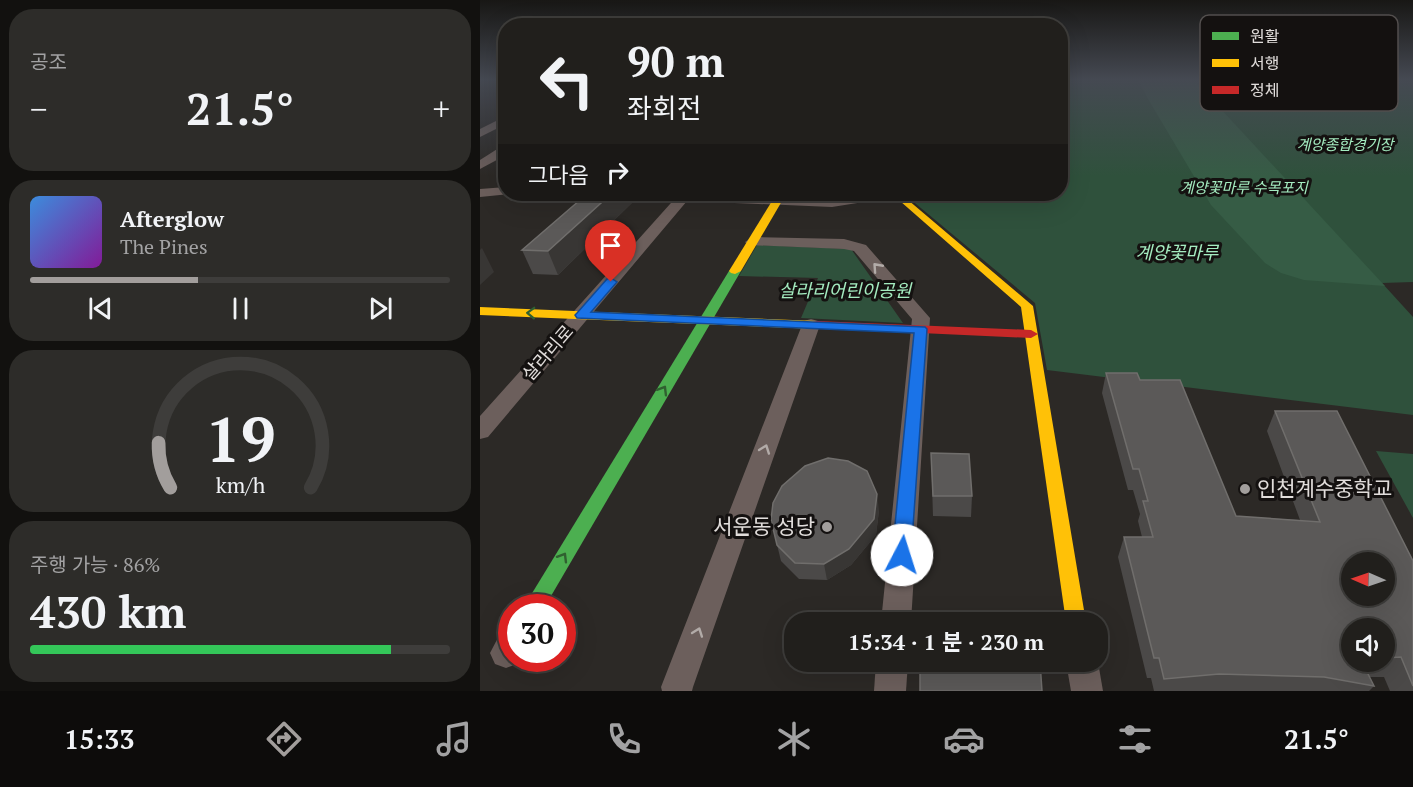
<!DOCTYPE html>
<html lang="ko">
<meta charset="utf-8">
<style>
:root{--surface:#211f1c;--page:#2d2c29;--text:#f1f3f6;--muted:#a2a2a3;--line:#3e3d3b;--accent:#a29e9c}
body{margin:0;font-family:"PT Serif","Noto Sans KR",serif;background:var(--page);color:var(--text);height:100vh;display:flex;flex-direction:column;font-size:22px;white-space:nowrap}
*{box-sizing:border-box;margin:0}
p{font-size:20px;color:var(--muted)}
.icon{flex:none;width:33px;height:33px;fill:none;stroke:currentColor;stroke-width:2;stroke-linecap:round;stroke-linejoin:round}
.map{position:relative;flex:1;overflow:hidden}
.drawer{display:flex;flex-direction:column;gap:9px;padding:9px;background:#12110f;width:480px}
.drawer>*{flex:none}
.guide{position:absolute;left:18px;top:18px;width:570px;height:183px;border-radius:24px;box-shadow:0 6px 24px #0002,0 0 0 2px var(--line);background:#211f1c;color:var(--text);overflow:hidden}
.needle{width:39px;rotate:272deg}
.buttons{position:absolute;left:861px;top:552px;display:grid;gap:12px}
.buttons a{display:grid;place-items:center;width:54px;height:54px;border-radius:50%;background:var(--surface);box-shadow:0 6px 24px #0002,0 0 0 2px var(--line);font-size:30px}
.speed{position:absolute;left:18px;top:594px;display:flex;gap:12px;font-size:30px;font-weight:700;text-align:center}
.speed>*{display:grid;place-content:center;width:78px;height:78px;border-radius:50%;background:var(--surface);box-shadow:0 6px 24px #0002,0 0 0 2px var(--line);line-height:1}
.speed .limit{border:9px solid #d22;background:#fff;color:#111}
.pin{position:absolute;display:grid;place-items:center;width:51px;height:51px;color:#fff;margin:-62px -26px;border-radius:50% 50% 50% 0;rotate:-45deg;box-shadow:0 0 6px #0007}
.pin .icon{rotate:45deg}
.me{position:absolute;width:66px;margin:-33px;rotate:5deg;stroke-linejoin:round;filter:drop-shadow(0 0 4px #0008)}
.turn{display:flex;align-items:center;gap:21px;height:126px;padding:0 30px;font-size:27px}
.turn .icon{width:78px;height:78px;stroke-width:2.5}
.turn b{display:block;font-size:42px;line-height:51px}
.then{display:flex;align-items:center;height:57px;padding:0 30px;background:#0003;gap:12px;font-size:22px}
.big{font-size:45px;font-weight:700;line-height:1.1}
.drawer .tile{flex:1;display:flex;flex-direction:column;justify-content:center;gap:9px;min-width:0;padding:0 21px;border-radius:24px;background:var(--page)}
.drawer .dial{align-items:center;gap:0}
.dial svg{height:156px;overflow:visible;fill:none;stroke:var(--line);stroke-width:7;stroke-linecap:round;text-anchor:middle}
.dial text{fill:var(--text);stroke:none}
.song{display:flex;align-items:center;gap:18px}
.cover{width:72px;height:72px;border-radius:9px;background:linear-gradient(135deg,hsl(210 70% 55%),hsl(290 70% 35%))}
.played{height:6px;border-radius:3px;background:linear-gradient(90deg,var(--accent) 40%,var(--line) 40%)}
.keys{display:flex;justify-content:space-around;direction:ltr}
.heat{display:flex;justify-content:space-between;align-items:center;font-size:33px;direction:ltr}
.charge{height:9px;border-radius:4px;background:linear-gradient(90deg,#34c759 86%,var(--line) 0)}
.trip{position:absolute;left:304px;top:612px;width:324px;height:60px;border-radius:24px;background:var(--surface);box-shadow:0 6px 24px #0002,0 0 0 2px var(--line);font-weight:700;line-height:60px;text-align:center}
.menu{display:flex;height:96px;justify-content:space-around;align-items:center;background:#0d0c0b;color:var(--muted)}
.menu .icon{width:42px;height:42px}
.menu .on{color:var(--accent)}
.menu b{font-size:27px;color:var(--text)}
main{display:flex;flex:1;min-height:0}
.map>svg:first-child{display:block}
.green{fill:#2f513c}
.forest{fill:#365c45}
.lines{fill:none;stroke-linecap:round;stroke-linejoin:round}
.street{fill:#6c5f5c;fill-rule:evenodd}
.fast{fill:#4caf50;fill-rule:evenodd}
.slow{fill:#ffc107;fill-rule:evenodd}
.jam{fill:#c62828;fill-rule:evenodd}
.wall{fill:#4b4948;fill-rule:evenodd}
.shaded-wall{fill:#383634}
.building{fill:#5b5958;stroke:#706e6c;stroke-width:1.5;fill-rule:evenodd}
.oneway{stroke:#b2aba8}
.oneway2{stroke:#306030}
.route{fill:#1a73e8;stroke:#114b97;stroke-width:1.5}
.poi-dot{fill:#a29e9c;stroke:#141110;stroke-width:2}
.labels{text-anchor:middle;stroke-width:6;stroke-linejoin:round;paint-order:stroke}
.far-park-label{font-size:15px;font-style:italic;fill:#a4ecc0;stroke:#141110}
.park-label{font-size:18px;font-style:italic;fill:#a4ecc0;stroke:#141110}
.street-label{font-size:18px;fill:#e1dddb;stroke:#141110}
.near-poi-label{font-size:21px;fill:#e1dddb;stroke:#141110;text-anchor:start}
.key{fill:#141110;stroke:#524e4d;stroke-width:1.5}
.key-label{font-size:16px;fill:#e1dddb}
</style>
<main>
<section class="drawer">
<div class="tile"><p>공조</p>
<div class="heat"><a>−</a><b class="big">21.5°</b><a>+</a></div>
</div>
<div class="tile">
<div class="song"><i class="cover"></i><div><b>Afterglow</b><p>The Pines</p></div></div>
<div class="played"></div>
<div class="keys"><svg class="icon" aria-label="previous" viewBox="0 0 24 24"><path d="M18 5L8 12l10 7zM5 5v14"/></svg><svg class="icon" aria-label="pause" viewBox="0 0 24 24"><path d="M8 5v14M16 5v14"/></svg><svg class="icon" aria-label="next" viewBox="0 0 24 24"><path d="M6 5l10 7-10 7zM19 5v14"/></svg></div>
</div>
<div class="tile dial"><svg viewBox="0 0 100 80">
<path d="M14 69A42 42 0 1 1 86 69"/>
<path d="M14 69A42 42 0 0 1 8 46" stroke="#a29e9c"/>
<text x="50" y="56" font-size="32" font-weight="700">19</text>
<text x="50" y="72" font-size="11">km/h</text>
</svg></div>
<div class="tile"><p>주행 가능 · 86%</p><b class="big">430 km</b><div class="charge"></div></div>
</section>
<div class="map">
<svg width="933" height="691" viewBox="0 0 933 691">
<rect width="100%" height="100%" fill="#2c2926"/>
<!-- green -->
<g class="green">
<polygon points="581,79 933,79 933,282 902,283 933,317 933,415 567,370 555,303 424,194 580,194"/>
<polygon points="277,245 371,249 423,323 321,318 338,278 259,276"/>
<polygon points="896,451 933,454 933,518"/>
</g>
<!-- forest -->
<polygon class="forest" points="658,79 713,79 905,286 824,280 801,273 785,263 731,205 668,99"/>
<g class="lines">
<!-- street -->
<g class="street">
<polygon points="26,116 26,124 0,137 0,129"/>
<polygon points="22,146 26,146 26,155 0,169 0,160"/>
<polygon points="26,187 26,194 31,194 0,197 0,189"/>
<polygon points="199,194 352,199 391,194 416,194 409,198 352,207 207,201 8,437 0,439 0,416"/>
<polygon points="273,237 364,239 386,245 450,318 431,622 401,622 432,319 374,251 364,249 268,245 265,242"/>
<polygon points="331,319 338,321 340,325 213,687 212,691 182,691 181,687 322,325 324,321"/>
<polygon points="32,628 32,658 40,658 37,664 26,668 15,664 10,653 21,632"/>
<polygon points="396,662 428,662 426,691 394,691"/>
<polygon points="586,662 618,662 623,691 591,691"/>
</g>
<!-- fast -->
<polygon class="fast" points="255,268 261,271 64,608 43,608 249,271"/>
<!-- slow -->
<g class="slow">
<polygon points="412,194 421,194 553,306 606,622 586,622 541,307"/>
<polygon points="297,198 302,201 261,271 255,274 251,273 249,271 292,201"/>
<polygon points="0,307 337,321 343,325 337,329 0,315"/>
</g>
<!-- jam -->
<polygon class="jam" points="337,321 551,330 558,334 551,338 332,328 331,325 332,322"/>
</g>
<!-- wall -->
<g class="wall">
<polygon points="107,194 161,194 78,275 53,274 42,250"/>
<polygon points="252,194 340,194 339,196"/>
<path d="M626,373L660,380L756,516L820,520L787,431L795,411L933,561V691H910L904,677H889L894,686L889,691H674L671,678H667L638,557L644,537H662L658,521L660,514L653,490H648L622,393ZM904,628V662H872Z"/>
<polygon points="451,453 492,496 491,517 453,516"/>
<polygon points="399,510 396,535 371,565 347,580 319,579 301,561 291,520"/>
</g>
<!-- shaded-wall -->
<g class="shaded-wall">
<polygon points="131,194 161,194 78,275 68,251"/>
<polygon points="2,248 14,272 0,285 0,250"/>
<polygon points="397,494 399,510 396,535 371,565 347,580 344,564"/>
</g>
<!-- building -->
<g class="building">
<polygon points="107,194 131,194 68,251 42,250"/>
<path d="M626,373H657L660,380H700L756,516L840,522L795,411H857L933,561V686L921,657L904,658V628H872V662H882L894,686L844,677L739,674L684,679L679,658H674L644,537H673L663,501H668L659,469H653ZM872,562H904V596H872Z"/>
<polygon points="451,453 489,454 492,496 453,496"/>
<polygon points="348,458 368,461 387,471 397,494 394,519 369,549 344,564 315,563 297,545 291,520 293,503 302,486 325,466"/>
<polygon points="556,612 557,622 441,622 441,616"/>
<polygon points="440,662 560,662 562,691 440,691"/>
</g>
<!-- one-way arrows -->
<defs><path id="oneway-chevron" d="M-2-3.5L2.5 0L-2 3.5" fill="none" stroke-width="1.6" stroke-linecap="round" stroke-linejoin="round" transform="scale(1.5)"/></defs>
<g class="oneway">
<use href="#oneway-chevron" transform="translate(397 267) rotate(-132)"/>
<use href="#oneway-chevron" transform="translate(285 449) rotate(-70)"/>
<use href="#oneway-chevron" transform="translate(218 632) rotate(-70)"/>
</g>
<g class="oneway2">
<use href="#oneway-chevron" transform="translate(51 313) rotate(-178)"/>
<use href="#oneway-chevron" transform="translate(183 390) rotate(-59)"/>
<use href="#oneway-chevron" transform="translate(83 557) rotate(-59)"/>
</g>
<!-- sky -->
<linearGradient id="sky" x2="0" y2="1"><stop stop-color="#181715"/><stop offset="0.45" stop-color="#454952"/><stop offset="1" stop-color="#454952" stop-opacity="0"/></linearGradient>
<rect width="933" height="176" fill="url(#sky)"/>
<!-- route -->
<polygon class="route" points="131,278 137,282 111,312 445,327 447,329 431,555 428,561 422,563 415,561 412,555 434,333 97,318 95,315 97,313 127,279"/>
<!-- markers -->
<g class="poi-dot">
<circle cx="765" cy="489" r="6"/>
<circle cx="347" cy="527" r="6"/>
</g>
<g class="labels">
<!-- far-park labels -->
<g class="far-park-label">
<text x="865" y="150">계양종합경기장</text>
<text x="764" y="193">계양꽃마루 수목포지</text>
</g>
<!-- park labels -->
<g class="park-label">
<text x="697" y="259">계양꽃마루</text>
<text x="365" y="297">살라리어린이공원</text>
</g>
<!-- street labels -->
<g class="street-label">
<text transform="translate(68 353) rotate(-49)" y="6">살라리로</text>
</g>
<!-- near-poi labels -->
<g class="near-poi-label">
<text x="777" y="496">인천계수중학교</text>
<text x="335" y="534" text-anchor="end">서운동 성당</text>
</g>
</g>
<!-- legend -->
<rect x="720" y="15" width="198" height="96" rx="9" class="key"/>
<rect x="732" y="32" width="27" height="8" fill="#4caf50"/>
<rect x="732" y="59" width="27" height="8" fill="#ffc107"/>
<rect x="732" y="86" width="27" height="8" fill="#c62828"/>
<g class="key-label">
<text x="770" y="42">원활</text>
<text x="770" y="69">서행</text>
<text x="770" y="96">정체</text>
</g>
</svg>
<div class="buttons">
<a><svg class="needle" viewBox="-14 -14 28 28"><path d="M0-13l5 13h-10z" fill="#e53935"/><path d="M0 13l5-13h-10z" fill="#a2a2a3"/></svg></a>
<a><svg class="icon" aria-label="sound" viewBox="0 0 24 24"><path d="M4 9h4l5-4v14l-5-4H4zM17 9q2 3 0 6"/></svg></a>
</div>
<div class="speed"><div class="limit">30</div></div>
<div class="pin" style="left:131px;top:282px;background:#d93025"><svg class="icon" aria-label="arrive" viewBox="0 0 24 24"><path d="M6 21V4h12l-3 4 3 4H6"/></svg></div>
<svg class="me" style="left:422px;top:555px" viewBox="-20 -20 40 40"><circle r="19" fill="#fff"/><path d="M0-13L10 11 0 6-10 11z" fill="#1a73e8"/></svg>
<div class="trip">15:34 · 1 분 · 230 m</div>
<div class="guide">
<div class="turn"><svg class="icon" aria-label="left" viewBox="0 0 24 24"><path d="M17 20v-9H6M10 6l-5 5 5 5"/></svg><div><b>90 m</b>좌회전</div></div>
<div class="then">그다음<svg class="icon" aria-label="right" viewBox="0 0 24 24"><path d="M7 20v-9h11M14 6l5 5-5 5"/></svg></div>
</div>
</div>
</main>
<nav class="menu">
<b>15:33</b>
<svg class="icon on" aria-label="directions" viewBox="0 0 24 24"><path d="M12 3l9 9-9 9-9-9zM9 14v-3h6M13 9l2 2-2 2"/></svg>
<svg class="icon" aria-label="music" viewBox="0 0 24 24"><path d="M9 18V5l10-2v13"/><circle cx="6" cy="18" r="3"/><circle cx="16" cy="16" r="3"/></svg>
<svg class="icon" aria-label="phone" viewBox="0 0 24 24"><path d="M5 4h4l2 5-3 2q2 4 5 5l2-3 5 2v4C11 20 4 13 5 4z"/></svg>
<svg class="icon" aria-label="climate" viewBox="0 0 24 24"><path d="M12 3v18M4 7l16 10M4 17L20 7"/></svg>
<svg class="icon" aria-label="car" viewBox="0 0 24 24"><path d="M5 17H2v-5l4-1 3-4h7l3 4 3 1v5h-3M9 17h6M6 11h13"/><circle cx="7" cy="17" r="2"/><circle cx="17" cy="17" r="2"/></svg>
<svg class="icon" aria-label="filters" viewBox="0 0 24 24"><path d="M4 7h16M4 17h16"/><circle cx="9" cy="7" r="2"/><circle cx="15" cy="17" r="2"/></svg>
<b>21.5°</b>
</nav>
